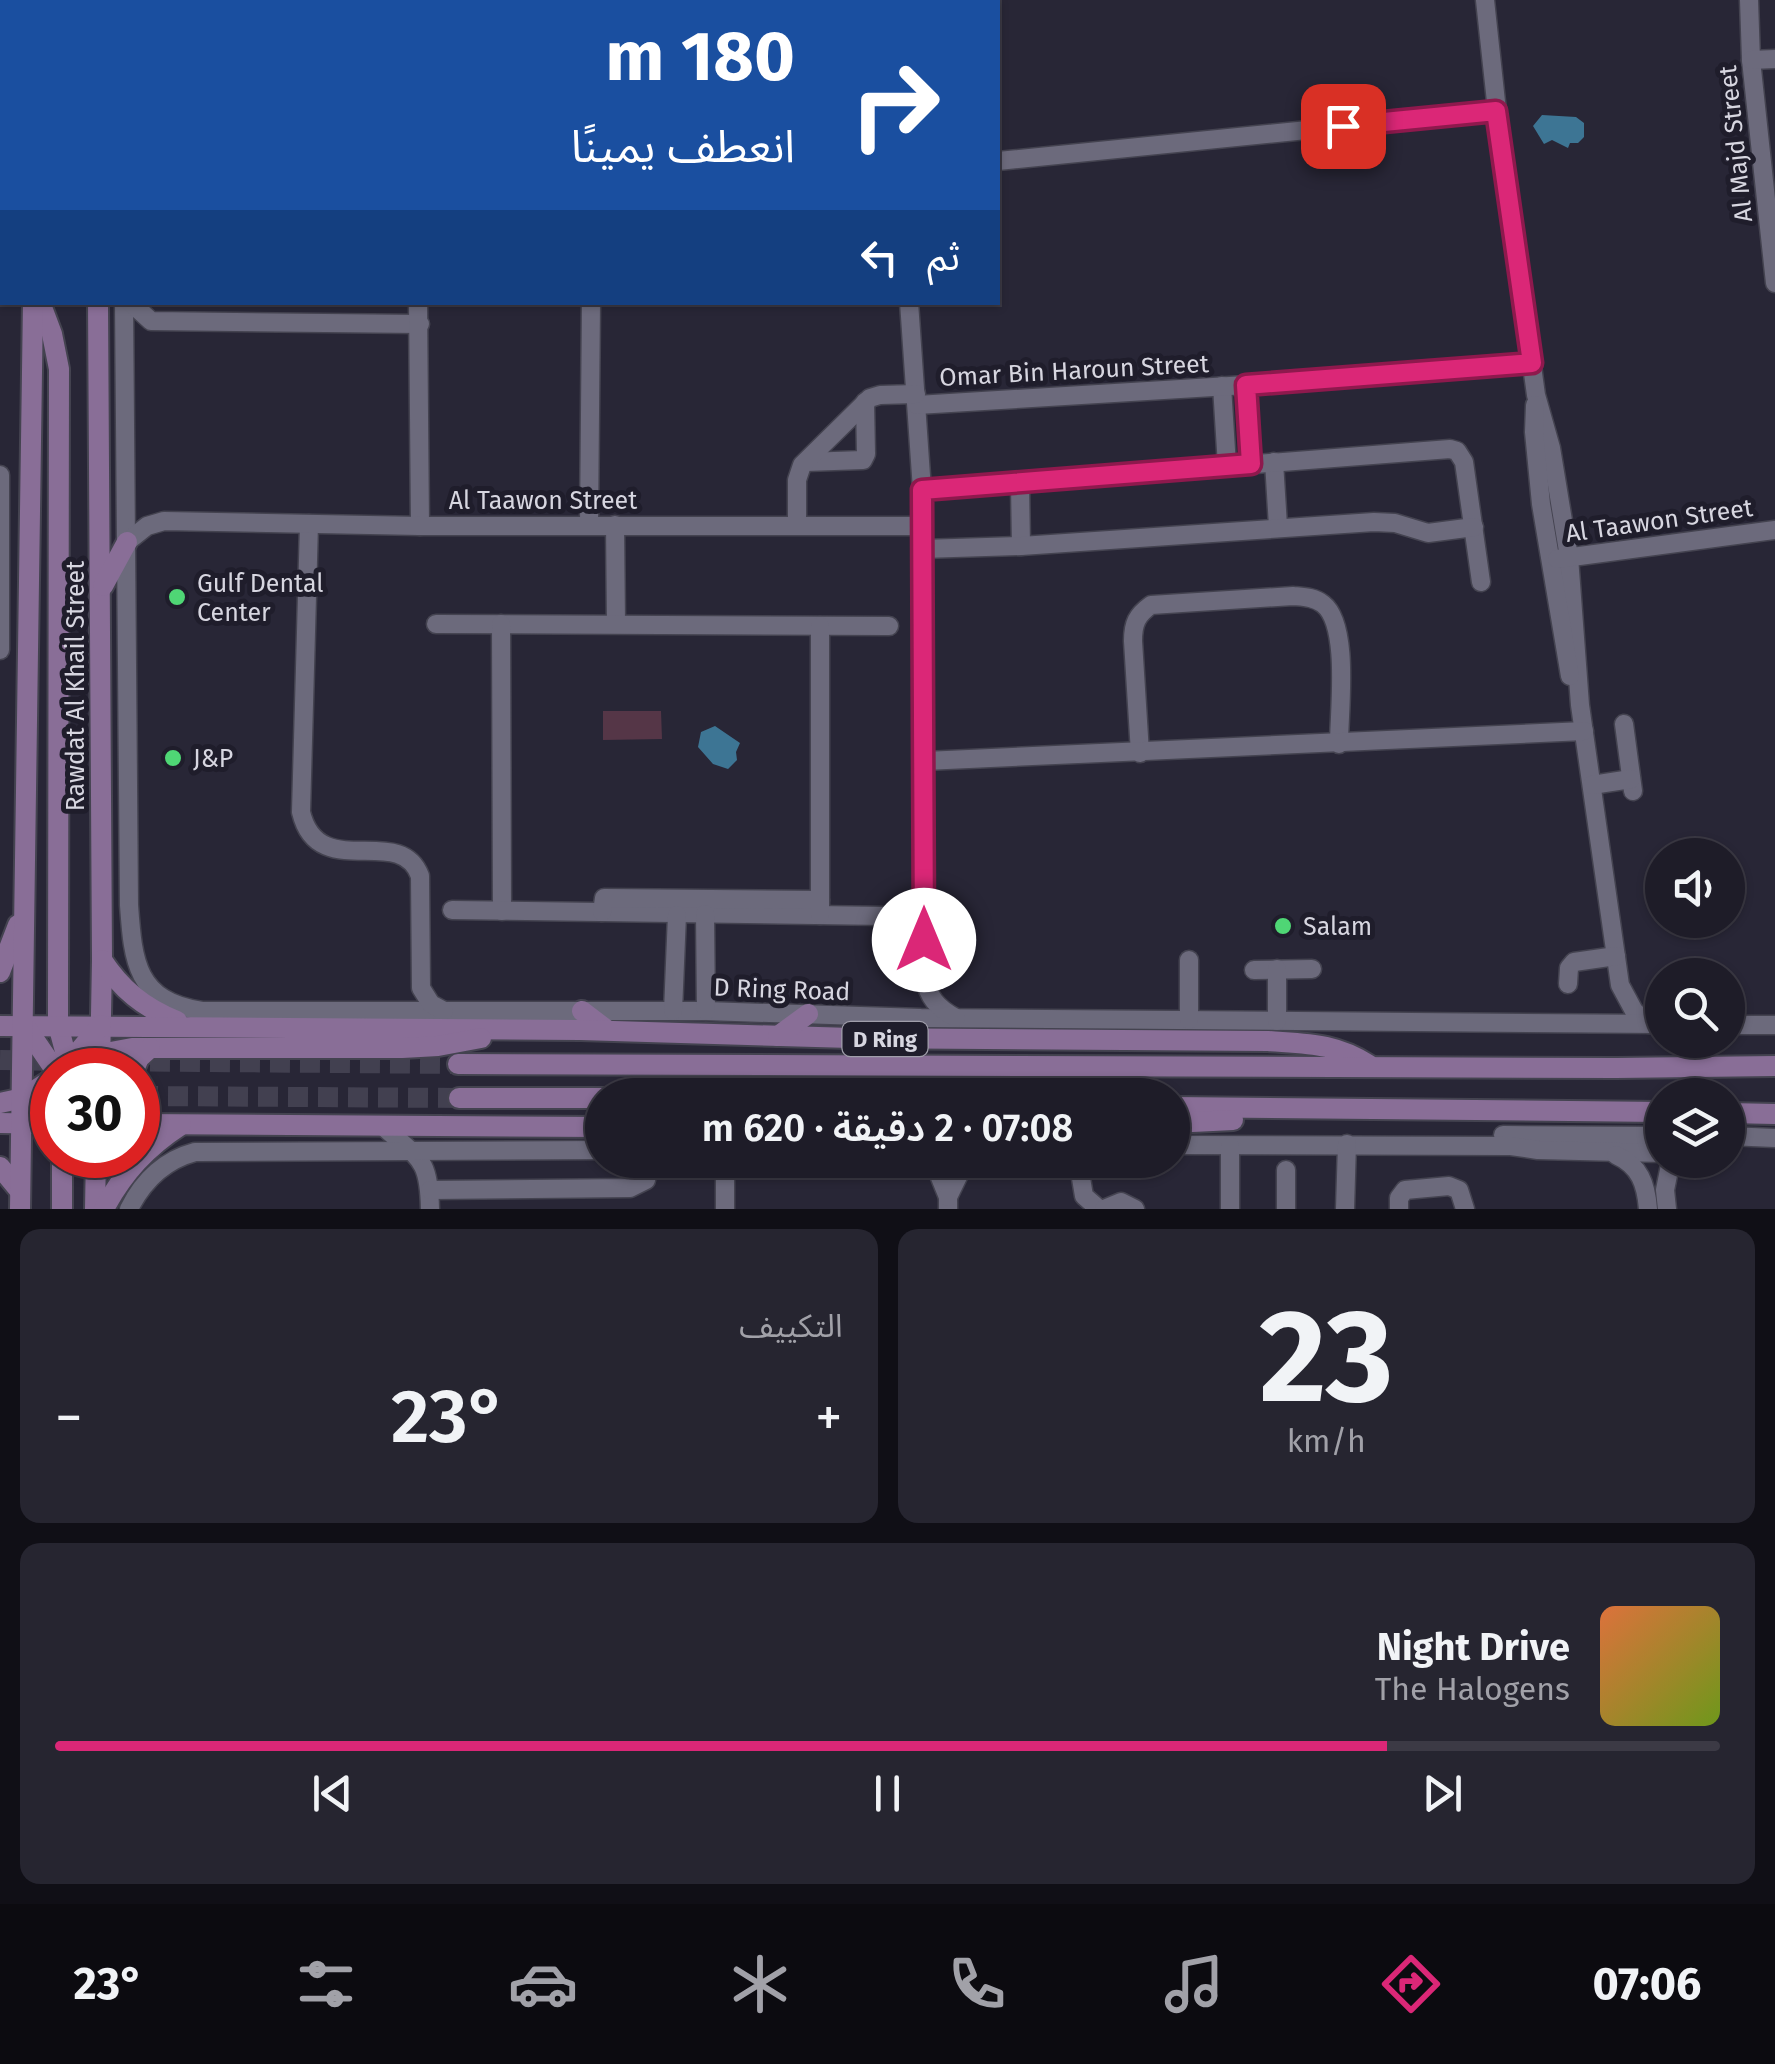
<!DOCTYPE html>
<html lang="ar">
<meta charset="utf-8">
<style>
:root{--surface:#1e1c28;--page:#262530;--text:#f1f3f6;--muted:#a1a1a8;--line:#3c3a45;--accent:#db2777}
body{margin:0;font-family:"Fira Sans","Noto Sans Arabic",sans-serif;background:var(--page);color:var(--text);direction:rtl;height:100vh;display:flex;flex-direction:column;font-size:38px;white-space:nowrap}
*{box-sizing:border-box;margin:0}
p{font-size:32px;color:var(--muted)}
.icon{flex:none;width:55px;height:55px;fill:none;stroke:currentColor;stroke-width:2;stroke-linecap:round;stroke-linejoin:round}
.map{position:relative;height:1209px;overflow:hidden;direction:ltr}
.details{display:flex;flex-direction:column;gap:20px;padding:20px;background:#100f16;flex:1}
.details>*{flex:none}
.top-card{position:absolute;left:0px;top:0px;width:1000px;height:305px;box-shadow:0 2px 8px #0004,0 0 0 2px var(--line);direction:rtl;background:#1a4fa0;color:#fff;overflow:hidden}
.controls{position:absolute;left:1645px;top:838px;display:grid;gap:20px}
.controls a{display:grid;place-items:center;width:100px;height:100px;border-radius:50%;background:var(--surface);box-shadow:0 2px 8px #0004,0 0 0 2px var(--line);font-size:50px}
.speed{position:absolute;left:30px;top:1048px;display:flex;gap:20px;font-size:50px;font-weight:700;text-align:center}
.speed>*{display:grid;place-content:center;width:130px;height:130px;border-radius:50%;background:var(--surface);box-shadow:0 2px 8px #0004,0 0 0 2px var(--line);line-height:1}
.speed .limit{border:15px solid #d22;background:#fff;color:#111}
.pin{position:absolute;display:grid;place-items:center;width:85px;height:85px;color:#fff;margin:-42px;border-radius:20px;box-shadow:0 5px 15px #0006}
.me{position:absolute;width:110px;margin:-55px;rotate:0deg;stroke-linejoin:round;filter:drop-shadow(0 0 8px #0008)}
.turn{display:flex;align-items:center;gap:35px;height:210px;padding:0 40px;font-size:45px}
.turn .icon{width:130px;height:130px;stroke-width:2.5}
.turn b{display:block;font-size:70px;line-height:85px}
.then{display:flex;align-items:center;height:95px;padding:0 40px;background:#0003;gap:20px;font-size:38px}
.big{font-size:75px;font-weight:600;line-height:1.1}
.details .tile{flex:1;display:flex;flex-direction:column;justify-content:center;gap:15px;min-width:0;padding:0 35px;border-radius:20px;background:var(--page)}
.details .dial{align-items:center;gap:0}
.dial b{font-size:130px;line-height:1}
.song{display:flex;align-items:center;gap:30px}
.cover{width:120px;height:120px;border-radius:15px;background:linear-gradient(135deg,hsl(20 70% 55%),hsl(80 70% 35%))}
.played{height:10px;border-radius:5px;background:linear-gradient(90deg,var(--accent) 80%,var(--line) 80%)}
.keys{display:flex;justify-content:space-around;direction:ltr}
.heat{display:flex;justify-content:space-between;align-items:center;font-size:55px;direction:ltr}
.details .tiles{flex:1;display:grid;gap:20px;grid-template-columns:1fr 1fr}
.tile:last-child{grid-column:span 2}
.trip{position:absolute;left:585px;top:1078px;width:605px;height:100px;border-radius:50px;background:var(--surface);box-shadow:0 2px 8px #0004,0 0 0 2px var(--line);font-weight:600;line-height:100px;text-align:center;direction:rtl}
.dock{display:flex;height:160px;justify-content:space-around;align-items:center;background:#0c0b10;color:var(--muted)}
.dock .icon{width:70px;height:70px}
.dock .on{color:var(--accent)}
.dock b{font-size:45px;color:var(--text)}
.map>svg:first-child{display:block}
.green{fill:#553647}
.water{fill:#3d7594}
.lines{fill:none;stroke-linecap:round;stroke-linejoin:round}
.major-tunnel{stroke:#424050;stroke-width:20;stroke-dasharray:20 10;stroke-linecap:butt}
.minor-casing{stroke:#444350;stroke-width:21}
.major-casing{stroke:#444350;stroke-width:24}
.minor{stroke:#6c6a7c;stroke-width:18}
.major{stroke:#896e97;stroke-width:20}
.route-casing{stroke:#8e194d;stroke-width:25}
.route{stroke:#db2777;stroke-width:18}
.poi-dot{fill:#4fd675;stroke:#1f1d2b;stroke-width:4}
.labels{text-anchor:middle;stroke-width:10;stroke-linejoin:round;paint-order:stroke}
.shield{fill:#1f1d2b;stroke:#a09eaa;stroke-width:2.5}
.shield-label{font-size:22px;font-weight:bold;fill:#d7d6e0}
.street-label{font-size:25px;fill:#d7d6e0;stroke:#1f1d2b}
.poi-label{font-size:25px;fill:#d7d6e0;stroke:#1f1d2b;text-anchor:start}
</style>
<div class="map">
<svg width="1775" height="1209" viewBox="0 0 1775 1209">
<rect width="100%" height="100%" fill="#282636"/>
<!-- green -->
<polygon class="green" points="603,711 661,711 662,739 603,740"/>
<!-- water -->
<g class="water">
<polygon points="1542,115 1576,117 1584,123 1584,137 1578,143 1570,143 1568,148 1552,140 1544,144 1533,126"/>
<polygon points="715,726 740,743 736,752 737,760 728,769 713,764 698,747 701,732"/>
</g>
<g class="lines">
<!-- major-tunnel -->
<g class="major-tunnel">
<polyline points="0,1060 61,1061"/>
<polyline points="90,1061 458,1064"/>
<polyline points="138,1096 459,1098"/>
</g>
<!-- minor casing -->
<g class="minor-casing">
<g id="minor">
<polyline points="385,0 386,2"/>
<polyline points="882,0 882,2"/>
<polyline points="1485,0 1497,111 1536,395 1551,448 1569,557 1580,705 1620,985 1634,1011 1649,1024"/>
<polyline points="1749,0 1751,60 1775,283"/>
<polyline points="126,2 126,0"/>
<polyline points="536,2 536,0"/>
<polyline points="0,44 1,0"/>
<polyline points="1751,60 1775,59"/>
<polyline points="998,161 1497,111"/>
<path d="M124,302L129,905C133,962 136,1001 202,1011H706L921,1018L1662,1024"/>
<polyline points="130,302 151,321 420,324"/>
<polyline points="418,302 420,526"/>
<path d="M909,302L922,490L924,976C928,997 937,1008 956,1018"/>
<polyline points="1246,385 1251,464"/>
<polyline points="1222,386 1227,466"/>
<polyline points="917,405 1246,385 1532,363"/>
<polyline points="1535,405 1534,432 1541,504 1570,676"/>
<polyline points="806,462 863,460 866,454 865,402"/>
<polyline points="1274,462 1278,526"/>
<polyline points="0,475 0,650"/>
<polyline points="1020,484 1021,546"/>
<polyline points="922,490 1450,449 1457,451 1464,462 1481,582"/>
<path d="M309,524L301,812C318,884 400,822 420,876L421,988L431,1004L444,1011"/>
<polyline points="589,525 591,302"/>
<polyline points="615,525 616,624"/>
<polyline points="797,525 797,480 802,465 870,398 880,395 916,394"/>
<polyline points="127,542 147,526 164,521 420,526 922,526"/>
<polyline points="922,549 1021,546 1374,522 1395,523 1428,533 1474,527"/>
<polyline points="1557,559 1775,530"/>
<polyline points="436,624 889,626"/>
<polyline points="501,624 502,911"/>
<polyline points="1624,724 1633,791"/>
<path d="M1140,753L1133,641C1133,623 1137,615 1151,605L1293,596C1304,597 1314,597 1323,604C1350,625 1339,711 1339,744"/>
<polyline points="925,761 1584,731"/>
<polyline points="1592,785 1631,779"/>
<polyline points="452,910 886,916"/>
<polyline points="602,912 604,898 820,900"/>
<polyline points="705,914 706,1011"/>
<polyline points="820,915 820,626"/>
<polyline points="1254,970 1312,969"/>
<polyline points="1568,984 1569,968 1574,962 1616,956"/>
<polyline points="673,1011 677,915"/>
<polyline points="1189,1020 1189,960"/>
<polyline points="1277,1021 1277,969"/>
<polyline points="1728,1025 1775,1025"/>
<path d="M384,1127C420,1160 429,1158 430,1209"/>
<polyline points="1503,1135 1662,1136"/>
<polyline points="1728,1136 1775,1138"/>
<polyline points="1172,1145 1511,1146 1538,1150 1662,1153"/>
<polyline points="1230,1146 1230,1209"/>
<path d="M1616,1155C1640,1166 1646,1184 1648,1209"/>
<polyline points="725,1160 725,1209"/>
<polyline points="933,1160 948,1197 948,1209"/>
<polyline points="1078,1160 1084,1196 1099,1209"/>
<polyline points="1286,1170 1286,1209"/>
<polyline points="430,1190 630,1188 646,1180 649,1160"/>
<polyline points="948,1197 966,1160"/>
<path d="M129,1209C143,1181 165,1160 195,1152L602,1150"/>
<polyline points="1104,1209 1121,1202 1135,1209"/>
<polyline points="1345,1209 1347,1144"/>
<polyline points="1399,1209 1399,1198 1405,1190 1449,1186 1459,1190 1465,1209"/>
<polyline points="1667,1209 1665,1190 1671,1160"/>
</g>
</g>
<!-- major casing -->
<g class="major-casing">
<g id="major">
<polyline points="96,0 96,2"/>
<polyline points="39,2 39,0"/>
<polyline points="40,302 52,334 59,369 58,1000 58,1025 70,1070"/>
<polyline points="98,302 102,960 100,1070"/>
<polyline points="103,586 127,542"/>
<path d="M102,960C121,989 144,1008 177,1021"/>
<polyline points="0,972 18,925"/>
<polyline points="582,1011 607,1030"/>
<path d="M0,1026L580,1030L851,1038L1268,1041C1308,1044 1335,1043 1369,1065"/>
<polyline points="25,1026 55,1070"/>
<polyline points="778,1036 808,1014"/>
<polyline points="93,1059 100,1054 132,1048 402,1048 438,1046 481,1038"/>
<polyline points="458,1064 1616,1068 1775,1066"/>
<polyline points="63,1070 101,1025"/>
<polyline points="134,1070 139,1058 150,1048"/>
<polyline points="459,1098 602,1098"/>
<polyline points="0,1103 23,1098 52,1079"/>
<polyline points="1172,1107 1662,1112"/>
<polyline points="1728,1113 1775,1114"/>
<polyline points="0,1123 52,1124"/>
<polyline points="1172,1123 1233,1120"/>
<polyline points="138,1124 602,1127"/>
<polyline points="0,1167 20,1191"/>
<polyline points="20,1209 33,302"/>
<polyline points="62,1209 62,1155"/>
<polyline points="95,1209 96,1155"/>
<path d="M104,1209C123,1173 147,1147 181,1125"/>
</g>
</g>
<!-- minor -->
<use href="#minor" class="minor"/>
<!-- major -->
<use href="#major" class="major"/>
</g>
<g class="lines">
<!-- route casing -->
<g class="route-casing">
<polyline id="route" points="924,940 922,490 1251,464 1246,385 1532,363 1496,111 1343,126"/>
</g>
<!-- route -->
<use href="#route" class="route"/>
</g>
<!-- markers -->
<g class="poi-dot">
<circle cx="177" cy="597" r="10"/>
<circle cx="173" cy="758" r="10"/>
<circle cx="1283" cy="926" r="10"/>
</g>
<g class="labels">
<!-- shield labels -->
<rect class="shield" x="842.5" y="1022" width="85" height="34" rx="8"/>
<g class="shield-label">
<text x="885" y="1047">D Ring</text>
</g>
<!-- street labels -->
<g class="street-label">
<text transform="translate(1735 144) rotate(-96)" y="9">Al Majd Street</text>
<text transform="translate(1074 370) rotate(-3)" y="9">Omar Bin Haroun Street</text>
<text x="543" y="509">Al Taawon Street</text>
<text transform="translate(1659 520) rotate(-8)" y="9">Al Taawon Street</text>
<text transform="translate(75 686) rotate(-90)" y="9">Rawdat Al Khail Street</text>
<text transform="translate(782 989) rotate(2)" y="9">D Ring Road</text>
</g>
<!-- poi labels -->
<g class="poi-label">
<text x="197" y="592">Gulf Dental<tspan x="197" dy="29">Center</tspan></text>
<text x="193" y="767">J&amp;P</text>
<text x="1303" y="935">Salam</text>
</g>
</g>
</svg>
<div class="controls">
<a><svg class="icon" aria-label="sound" viewBox="0 0 24 24"><path d="M4 9h4l5-4v14l-5-4H4zM17 9q2 3 0 6"/></svg></a>
<a><svg class="icon" aria-label="search" viewBox="0 0 24 24"><circle cx="10" cy="10" r="6"/><path d="M15 15l6 6"/></svg></a>
<a><svg class="icon" aria-label="layers" viewBox="0 0 24 24"><path d="M12 4l9 5-9 5-9-5zM3 14l9 5 9-5"/></svg></a>
</div>
<div class="speed"><div class="limit">30</div></div>
<div class="pin" style="left:1343px;top:126px;background:#d93025"><svg class="icon" aria-label="arrive" viewBox="0 0 24 24"><path d="M6 21V4h12l-3 4 3 4H6"/></svg></div>
<svg class="me" style="left:924px;top:940px" viewBox="-20 -20 40 40"><circle r="19" fill="#fff"/><path d="M0-13L10 11 0 6-10 11z" fill="#db2777"/></svg>
<div class="trip">07:08 · 2 دقيقة · 620 m</div>
<div class="top-card">
<div class="turn"><svg class="icon" aria-label="right" viewBox="0 0 24 24"><path d="M7 20v-9h11M14 6l5 5-5 5"/></svg><div><b>180 m</b>انعطف يمينًا</div></div>
<div class="then">ثم<svg class="icon" aria-label="left" viewBox="0 0 24 24"><path d="M17 20v-9H6M10 6l-5 5 5 5"/></svg></div>
</div>
</div>
<section class="details">
<div class="tiles">
<div class="tile dial"><b>23</b><p>km/h</p></div>
<div class="tile"><p>التكييف</p>
<div class="heat"><a>−</a><b class="big">23°</b><a>+</a></div>
</div>
<div class="tile">
<div class="song"><i class="cover"></i><div><b>Night Drive</b><p>The Halogens</p></div></div>
<div class="played"></div>
<div class="keys"><svg class="icon" aria-label="previous" viewBox="0 0 24 24"><path d="M18 5L8 12l10 7zM5 5v14"/></svg><svg class="icon" aria-label="pause" viewBox="0 0 24 24"><path d="M8 5v14M16 5v14"/></svg><svg class="icon" aria-label="next" viewBox="0 0 24 24"><path d="M6 5l10 7-10 7zM19 5v14"/></svg></div>
</div>
</div>
</section>
<nav class="dock">
<b>07:06</b>
<svg class="icon on" aria-label="directions" viewBox="0 0 24 24"><path d="M12 3l9 9-9 9-9-9zM9 14v-3h6M13 9l2 2-2 2"/></svg>
<svg class="icon" aria-label="music" viewBox="0 0 24 24"><path d="M9 18V5l10-2v13"/><circle cx="6" cy="18" r="3"/><circle cx="16" cy="16" r="3"/></svg>
<svg class="icon" aria-label="phone" viewBox="0 0 24 24"><path d="M5 4h4l2 5-3 2q2 4 5 5l2-3 5 2v4C11 20 4 13 5 4z"/></svg>
<svg class="icon" aria-label="climate" viewBox="0 0 24 24"><path d="M12 3v18M4 7l16 10M4 17L20 7"/></svg>
<svg class="icon" aria-label="car" viewBox="0 0 24 24"><path d="M5 17H2v-5l4-1 3-4h7l3 4 3 1v5h-3M9 17h6M6 11h13"/><circle cx="7" cy="17" r="2"/><circle cx="17" cy="17" r="2"/></svg>
<svg class="icon" aria-label="filters" viewBox="0 0 24 24"><path d="M4 7h16M4 17h16"/><circle cx="9" cy="7" r="2"/><circle cx="15" cy="17" r="2"/></svg>
<b>23°</b>
</nav>
